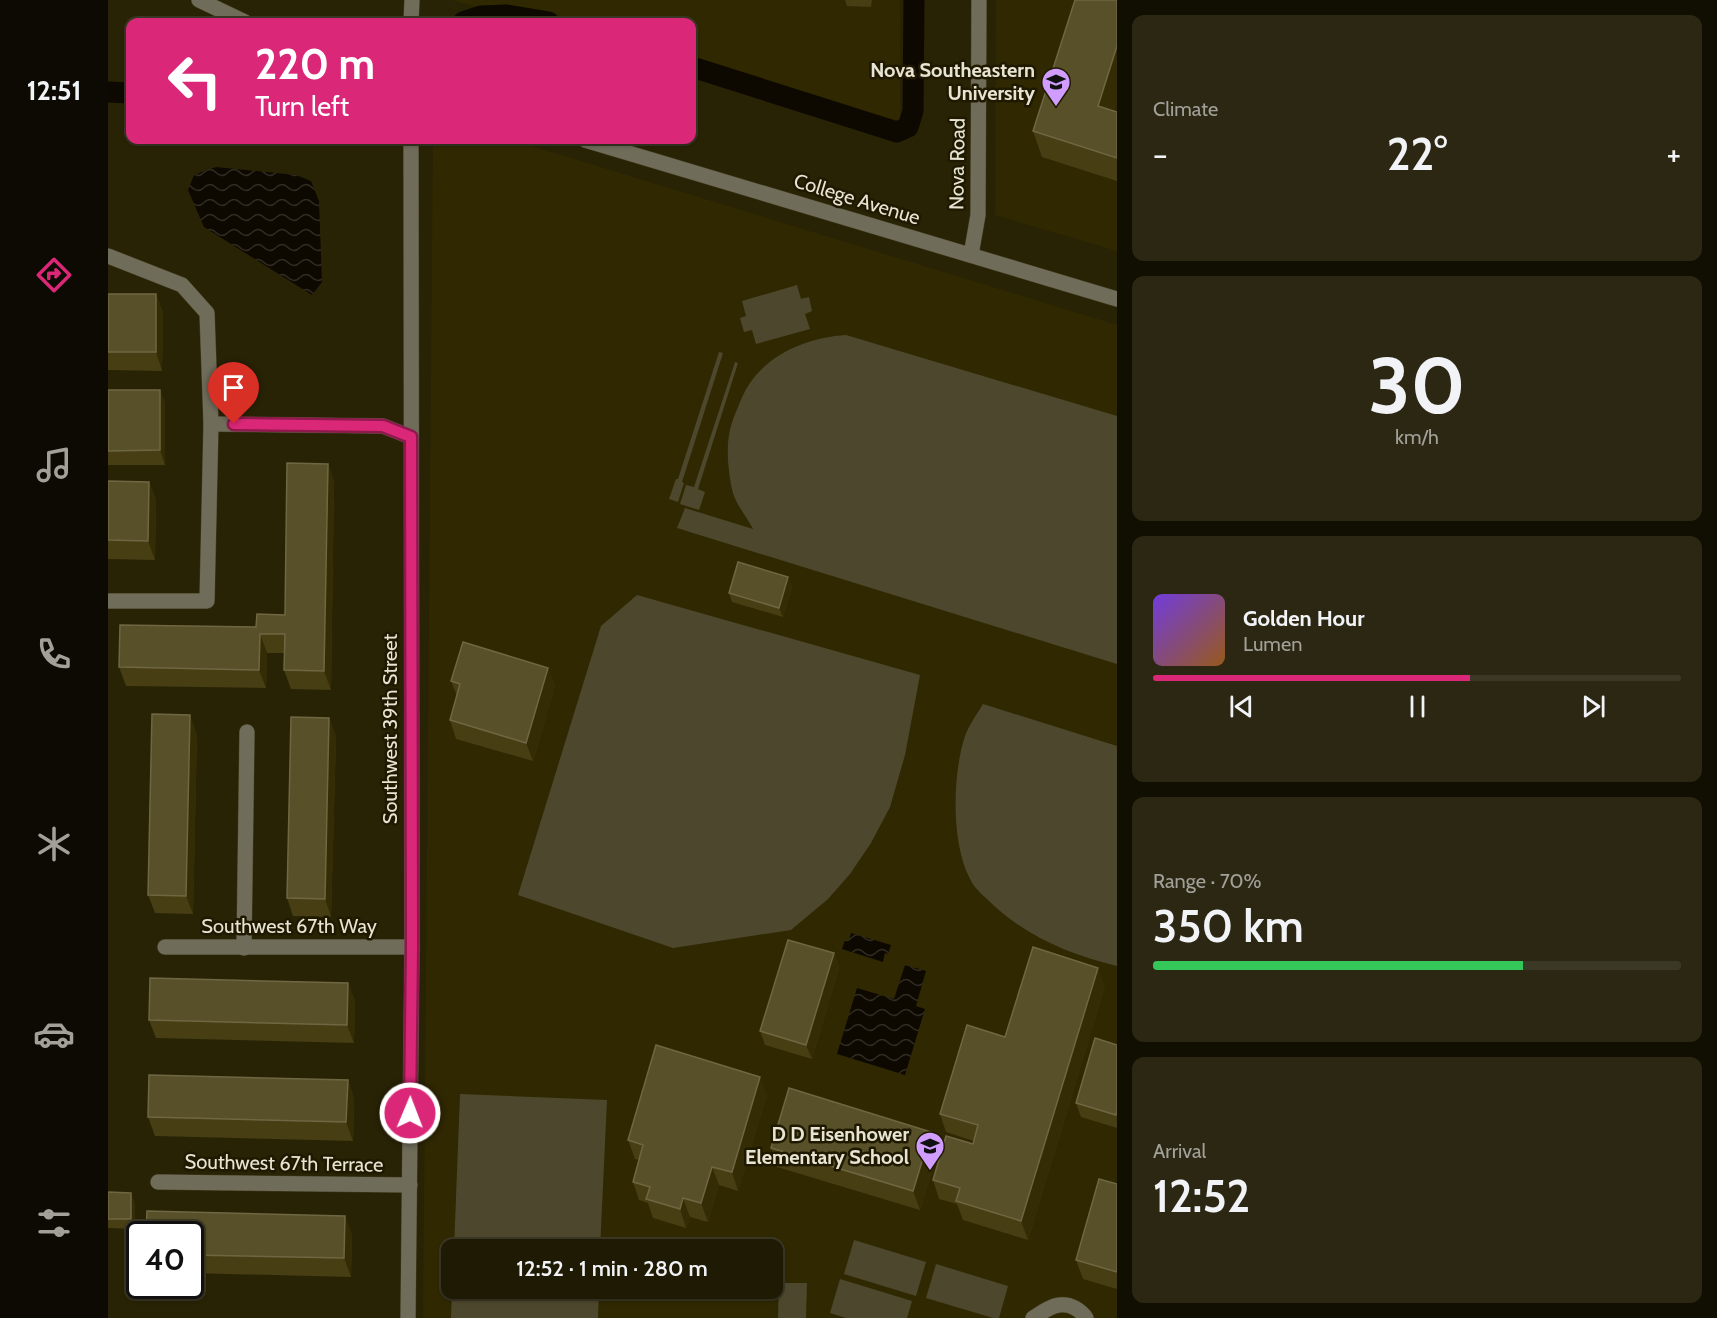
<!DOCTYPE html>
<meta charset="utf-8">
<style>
:root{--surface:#1f1a04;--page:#2c2713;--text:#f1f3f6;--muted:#a1a19a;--line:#3c3826;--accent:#db2777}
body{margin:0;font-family:Cabin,sans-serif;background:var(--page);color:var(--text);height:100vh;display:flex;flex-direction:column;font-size:22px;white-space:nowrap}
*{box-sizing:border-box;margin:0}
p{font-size:20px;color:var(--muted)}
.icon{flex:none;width:33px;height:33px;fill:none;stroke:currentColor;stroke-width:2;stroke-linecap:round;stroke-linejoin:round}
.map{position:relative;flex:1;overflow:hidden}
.panel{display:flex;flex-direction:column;gap:15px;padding:15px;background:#110e02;width:600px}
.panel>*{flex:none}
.guide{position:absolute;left:18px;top:18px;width:570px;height:126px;border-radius:12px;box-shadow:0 2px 4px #0004,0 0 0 2px var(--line);background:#db2777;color:#fff;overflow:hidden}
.speed{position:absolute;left:18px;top:1221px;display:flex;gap:12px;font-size:30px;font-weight:700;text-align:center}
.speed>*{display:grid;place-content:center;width:78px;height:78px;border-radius:50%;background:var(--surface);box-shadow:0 2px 4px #0004,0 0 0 2px var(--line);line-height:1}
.speed .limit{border:3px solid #111;border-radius:9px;background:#fff;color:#111}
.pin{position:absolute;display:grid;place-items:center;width:51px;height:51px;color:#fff;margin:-62px -26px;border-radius:50% 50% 50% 0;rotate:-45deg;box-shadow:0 0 6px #0007}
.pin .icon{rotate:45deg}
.me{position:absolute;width:66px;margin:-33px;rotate:1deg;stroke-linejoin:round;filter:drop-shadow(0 0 4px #0008)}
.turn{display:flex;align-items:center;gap:21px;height:126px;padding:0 30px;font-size:27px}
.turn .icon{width:78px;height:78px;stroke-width:2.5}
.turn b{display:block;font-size:42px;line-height:51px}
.big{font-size:45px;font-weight:600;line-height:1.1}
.panel .card{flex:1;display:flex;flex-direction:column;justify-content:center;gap:9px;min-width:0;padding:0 21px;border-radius:12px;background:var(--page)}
.panel .dial{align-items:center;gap:0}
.dial b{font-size:78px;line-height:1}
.song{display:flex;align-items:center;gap:18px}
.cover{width:72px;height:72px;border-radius:9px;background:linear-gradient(135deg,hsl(260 70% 55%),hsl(30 70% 35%))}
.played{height:6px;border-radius:3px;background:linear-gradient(90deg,var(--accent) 60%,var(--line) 60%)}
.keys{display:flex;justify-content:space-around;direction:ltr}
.heat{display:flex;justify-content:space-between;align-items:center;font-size:33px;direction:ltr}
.charge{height:9px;border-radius:4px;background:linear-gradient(90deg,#34c759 70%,var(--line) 0)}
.trip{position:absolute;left:333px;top:1239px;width:342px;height:60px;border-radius:12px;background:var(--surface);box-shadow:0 2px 4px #0004,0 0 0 2px var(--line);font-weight:600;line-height:60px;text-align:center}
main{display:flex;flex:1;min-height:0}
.menu{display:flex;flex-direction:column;width:108px;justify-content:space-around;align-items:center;background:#0c0a02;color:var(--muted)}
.menu .icon{width:42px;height:42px}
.menu .on{color:var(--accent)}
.menu b{font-size:27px;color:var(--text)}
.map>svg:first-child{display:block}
.built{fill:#302801;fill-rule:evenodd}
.green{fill:#4d482d}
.water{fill:url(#water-waves)}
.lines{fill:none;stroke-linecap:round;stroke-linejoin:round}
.canal{stroke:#0d0800;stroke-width:21}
.minor-casing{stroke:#443e22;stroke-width:16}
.minor{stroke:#706c5a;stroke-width:15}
.wall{fill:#473e13}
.shaded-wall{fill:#342c05}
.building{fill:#585028;stroke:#6f6743;stroke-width:1.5}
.route-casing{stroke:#8e194d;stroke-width:15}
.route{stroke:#db2777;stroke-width:10}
.labels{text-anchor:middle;stroke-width:5;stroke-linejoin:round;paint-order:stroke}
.poi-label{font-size:20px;font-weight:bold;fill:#e7e4d3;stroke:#1f1900;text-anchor:end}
.street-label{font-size:20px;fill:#e7e4d3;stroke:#1f1900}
</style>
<main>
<nav class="menu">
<b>12:51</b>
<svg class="icon on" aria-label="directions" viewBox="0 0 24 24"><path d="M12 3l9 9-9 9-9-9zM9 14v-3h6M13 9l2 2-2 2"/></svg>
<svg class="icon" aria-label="music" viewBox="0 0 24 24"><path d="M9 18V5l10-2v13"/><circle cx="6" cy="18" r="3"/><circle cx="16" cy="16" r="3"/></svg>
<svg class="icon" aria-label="phone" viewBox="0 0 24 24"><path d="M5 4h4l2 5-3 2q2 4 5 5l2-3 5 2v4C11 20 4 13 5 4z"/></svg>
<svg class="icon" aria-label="climate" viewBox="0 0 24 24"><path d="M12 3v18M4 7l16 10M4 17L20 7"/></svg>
<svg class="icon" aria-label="car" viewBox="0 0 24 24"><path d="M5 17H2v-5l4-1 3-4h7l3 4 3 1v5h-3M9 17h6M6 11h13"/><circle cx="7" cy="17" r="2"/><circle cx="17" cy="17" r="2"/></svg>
<svg class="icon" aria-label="filters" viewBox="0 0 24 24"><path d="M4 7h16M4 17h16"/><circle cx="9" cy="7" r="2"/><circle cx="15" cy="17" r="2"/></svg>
</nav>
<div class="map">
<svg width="1009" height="1318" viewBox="0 0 1009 1318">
<defs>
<pattern id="water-waves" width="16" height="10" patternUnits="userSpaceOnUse" patternTransform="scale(1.5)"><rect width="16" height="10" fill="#0d0800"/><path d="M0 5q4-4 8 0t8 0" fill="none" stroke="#302c24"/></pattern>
</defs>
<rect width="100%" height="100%" fill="#292305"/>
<!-- built -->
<g class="built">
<polygon points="343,0 792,0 792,122 584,65 584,22 426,22"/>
<polygon points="888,0 1009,0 1009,251 887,215"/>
<path d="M325,140H404L1009,325V1318H315ZM344,1250H664V1288H344Z"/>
</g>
<!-- green -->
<g class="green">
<polygon points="689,285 693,299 701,297 704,311 697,314 702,329 648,344 644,330 636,332 632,318 638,316 634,301"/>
<path d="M738,335L1009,416V664L569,528L577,508L645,529C639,517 629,506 625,493C622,483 621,471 620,461C619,440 621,427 630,407C633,399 637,390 642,383C663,352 703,337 738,335Z"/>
<polygon points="611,352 615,353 574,482 576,483 570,502 561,499 568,479 570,479"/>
<polygon points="627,362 630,363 590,489 597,492 591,510 572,504 578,485 586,487"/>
<polygon points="529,595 812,675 797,755 782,807 763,843 742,874 720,899 683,930 565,948 410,895 493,626"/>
<path d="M875,704L1009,746V966C962,955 915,935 880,900C876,896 871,892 867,887C842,852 844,775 857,736C861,725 869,714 875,704Z"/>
<polygon points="352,1094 499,1100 492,1249 346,1249"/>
<polygon points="746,1240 818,1262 808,1296 736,1274"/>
<polygon points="828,1264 900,1286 891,1318 885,1318 818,1298"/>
<polygon points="732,1279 804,1301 799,1318 738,1318 722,1313"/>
<polygon points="671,1283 699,1283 698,1318 670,1318"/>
<polygon points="344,1289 491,1289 490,1318 343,1318"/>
</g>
<!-- water -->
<g class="water">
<polygon points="108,167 188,175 203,181 211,201 214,282 204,295 96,227 80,190 86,175"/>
<polygon points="743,933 783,945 780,954 777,953 775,962 734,949 737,940 741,941"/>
<polygon points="797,965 818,971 808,1006 817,1009 797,1075 729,1054 749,988 786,999"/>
</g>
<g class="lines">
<!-- canal -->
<g class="canal">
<polyline points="355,22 373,16 399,15 441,22"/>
<polyline points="584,67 789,132 800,127 805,111 806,0"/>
<polyline points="0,92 22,93"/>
</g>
<!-- minor casing -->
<g class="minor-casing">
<g id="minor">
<polyline points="91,0 137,22"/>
<polyline points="303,22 304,0"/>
<polyline points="477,140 1009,299"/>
<polyline points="863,255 870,215 871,0"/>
<polyline points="0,256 74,285 99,313 103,424 99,601 0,601"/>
<polyline points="103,424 275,426 303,437"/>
<polyline points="57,947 304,947"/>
<polyline points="136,948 139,732"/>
<polyline points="50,1182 302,1185"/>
<polyline points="300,1318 304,947 303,140"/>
<path d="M925,1318C938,1310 951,1299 967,1308C972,1311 975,1313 978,1318"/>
</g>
</g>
<!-- minor -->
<use href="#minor" class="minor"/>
</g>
<!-- wall -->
<g class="wall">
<polygon points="737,0 764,0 763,7 739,6"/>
<polygon points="1009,0 1009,103 1006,112 1009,112 1009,181 934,157 925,131"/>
<polygon points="0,294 48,294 55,313 54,371 0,370"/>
<polygon points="0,390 52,390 57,404 57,465 0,465"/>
<polygon points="220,464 226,482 223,690 183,689 176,670 176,653 159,653 158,688 18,686 11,667 148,627 177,615"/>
<polygon points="0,481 41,482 48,500 47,560 0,559"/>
<polygon points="680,577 684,587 675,617 624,602 621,593"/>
<polygon points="440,668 447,686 425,761 348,739 342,720 349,696 343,681"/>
<polygon points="221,718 228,737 223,917 185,916 179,898"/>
<polygon points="89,734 85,914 47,913 40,895"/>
<polygon points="726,953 731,968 704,1059 657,1045 652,1031"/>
<polygon points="240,983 247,1001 246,1043 48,1038 41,1020"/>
<polygon points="997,986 920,1240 855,1220 849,1204 831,1199 825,1180 865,1144 866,1141 838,1132 832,1114 897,1037"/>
<polygon points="1009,1045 1009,1128 973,1117 968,1103"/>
<polygon points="240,1080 246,1099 245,1141 47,1136 40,1117"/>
<polygon points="659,1095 630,1191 611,1185 600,1222 582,1217 578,1228 545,1218 540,1203 531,1200 525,1182 531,1160 527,1159 520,1140"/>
<polygon points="823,1132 830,1151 812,1210 669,1167 663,1148"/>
<polygon points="1009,1184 1009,1289 975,1279 968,1260"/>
<polygon points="0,1192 27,1203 26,1229 0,1228"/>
<polygon points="237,1216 244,1235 243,1277 82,1273 82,1234"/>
</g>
<!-- shaded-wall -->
<g class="shaded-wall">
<polygon points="1009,46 1009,103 1000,133 990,106"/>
<polygon points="48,294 55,313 54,371 48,352"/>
<polygon points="52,390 57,404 57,465 52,450"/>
<polygon points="220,464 226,482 223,690 216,671"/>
<polygon points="41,482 48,500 47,560 40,541"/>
<polygon points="680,577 684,587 675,617 671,608"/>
<polygon points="152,634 159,653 158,688 151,670"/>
<polygon points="440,668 447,686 425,761 418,743"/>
<polygon points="82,715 89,734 85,914 78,896"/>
<polygon points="221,718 228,737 223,917 217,899"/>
<polygon points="726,953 731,968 704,1059 698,1045"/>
<polygon points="990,968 997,986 920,1240 913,1221"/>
<polygon points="240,983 247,1001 246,1043 239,1025"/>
<polygon points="652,1077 659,1095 630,1191 624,1172"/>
<polygon points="240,1080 246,1099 245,1141 238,1122"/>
<polygon points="823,1132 830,1151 812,1210 805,1191"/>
<polygon points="604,1167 611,1185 600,1222 593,1203"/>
<polygon points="23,1193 27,1203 26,1229 23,1219"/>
<polygon points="575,1198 582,1217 578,1228 572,1209"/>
<polygon points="237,1216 244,1235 243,1277 236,1258"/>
</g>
<!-- building -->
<g class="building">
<polygon points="967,0 1009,0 1009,46 990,106 1009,112 1009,158 925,131"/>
<rect x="0" y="294" width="48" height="58"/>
<polygon points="0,390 52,390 52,450 0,451"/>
<polygon points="179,463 220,464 216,671 176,670 177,634 152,634 151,670 11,667 12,625 148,627 149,614 177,615"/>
<polygon points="0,481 41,482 40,541 0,540"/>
<polygon points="630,562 680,577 671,608 621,593"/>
<polygon points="355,642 440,668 418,743 342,720 352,684 343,681"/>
<polygon points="44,714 82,715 78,896 40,895"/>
<polygon points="183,717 221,718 217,899 179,898"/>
<polygon points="680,940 726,953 698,1045 652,1031"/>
<polygon points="925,947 990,968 913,1221 848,1201 852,1188 825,1180 838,1136 865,1144 870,1125 832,1114 859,1025 897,1037"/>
<polygon points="42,978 240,983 239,1025 41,1020"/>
<polygon points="987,1038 1009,1045 1009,1110 1008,1115 968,1103"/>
<polygon points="548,1045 652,1077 624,1172 604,1167 593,1203 575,1198 572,1209 538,1199 542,1187 525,1182 535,1145 520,1140"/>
<polygon points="41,1075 240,1080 238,1122 40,1117"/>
<polygon points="681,1088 823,1132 805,1191 663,1148"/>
<polygon points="991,1179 1009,1184 1009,1272 968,1260"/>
<polygon points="0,1192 23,1193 23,1219 0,1219"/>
<polygon points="39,1211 237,1216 236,1258 82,1255 82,1234 38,1234"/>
</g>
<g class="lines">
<!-- route casing -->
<g class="route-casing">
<polyline id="route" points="126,424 275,426 303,437 304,947 302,1113"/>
</g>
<!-- route -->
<use href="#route" class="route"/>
</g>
<!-- icons -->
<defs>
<g id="university-pin" transform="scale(1.5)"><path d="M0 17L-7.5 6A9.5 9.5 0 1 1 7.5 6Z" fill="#d09dfe" stroke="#1f1900"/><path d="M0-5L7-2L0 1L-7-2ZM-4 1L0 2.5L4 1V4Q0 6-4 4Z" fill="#111"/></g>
<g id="school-pin" transform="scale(1.5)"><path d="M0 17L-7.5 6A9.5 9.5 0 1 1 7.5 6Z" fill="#d09dfe" stroke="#1f1900"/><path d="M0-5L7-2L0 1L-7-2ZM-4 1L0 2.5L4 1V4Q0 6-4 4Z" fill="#111"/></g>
</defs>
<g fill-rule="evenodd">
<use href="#university-pin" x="948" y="82"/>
<use href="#school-pin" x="822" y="1146"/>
</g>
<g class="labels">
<!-- poi labels -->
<g class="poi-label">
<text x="927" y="77">Nova Southeastern<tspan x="927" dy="23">University</tspan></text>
<text x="801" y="1141">D D Eisenhower<tspan x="801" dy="23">Elementary School</tspan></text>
</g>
<!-- street labels -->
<g class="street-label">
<text transform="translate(849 164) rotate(-89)" y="7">Nova Road</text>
<text transform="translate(749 199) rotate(17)" y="7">College Avenue</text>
<text transform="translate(282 729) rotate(-90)" y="7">Southwest 39th Street</text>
<text x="181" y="933">Southwest 67th Way</text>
<text transform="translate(176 1163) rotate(1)" y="7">Southwest 67th Terrace</text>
</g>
</g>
</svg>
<div class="speed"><div class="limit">40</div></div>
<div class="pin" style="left:126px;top:424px;background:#d93025"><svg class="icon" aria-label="arrive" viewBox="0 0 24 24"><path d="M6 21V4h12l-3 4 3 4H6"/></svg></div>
<svg class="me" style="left:302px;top:1113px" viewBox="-20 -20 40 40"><circle r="17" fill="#db2777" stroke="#fff" stroke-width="3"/><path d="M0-11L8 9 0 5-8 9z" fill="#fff"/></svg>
<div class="trip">12:52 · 1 min · 280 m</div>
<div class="guide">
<div class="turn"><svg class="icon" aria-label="left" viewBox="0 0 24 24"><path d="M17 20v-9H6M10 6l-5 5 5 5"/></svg><div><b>220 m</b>Turn left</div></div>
</div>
</div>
<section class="panel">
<div class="card"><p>Climate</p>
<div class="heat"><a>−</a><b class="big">22°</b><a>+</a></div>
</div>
<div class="card dial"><b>30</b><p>km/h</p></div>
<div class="card">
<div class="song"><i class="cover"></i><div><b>Golden Hour</b><p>Lumen</p></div></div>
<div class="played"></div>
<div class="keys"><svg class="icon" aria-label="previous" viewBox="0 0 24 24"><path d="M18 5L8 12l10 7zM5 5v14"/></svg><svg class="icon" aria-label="pause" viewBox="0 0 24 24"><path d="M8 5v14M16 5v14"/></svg><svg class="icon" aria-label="next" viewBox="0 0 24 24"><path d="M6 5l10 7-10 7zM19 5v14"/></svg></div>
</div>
<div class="card"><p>Range · 70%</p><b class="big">350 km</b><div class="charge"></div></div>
<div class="card"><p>Arrival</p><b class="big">12:52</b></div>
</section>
</main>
